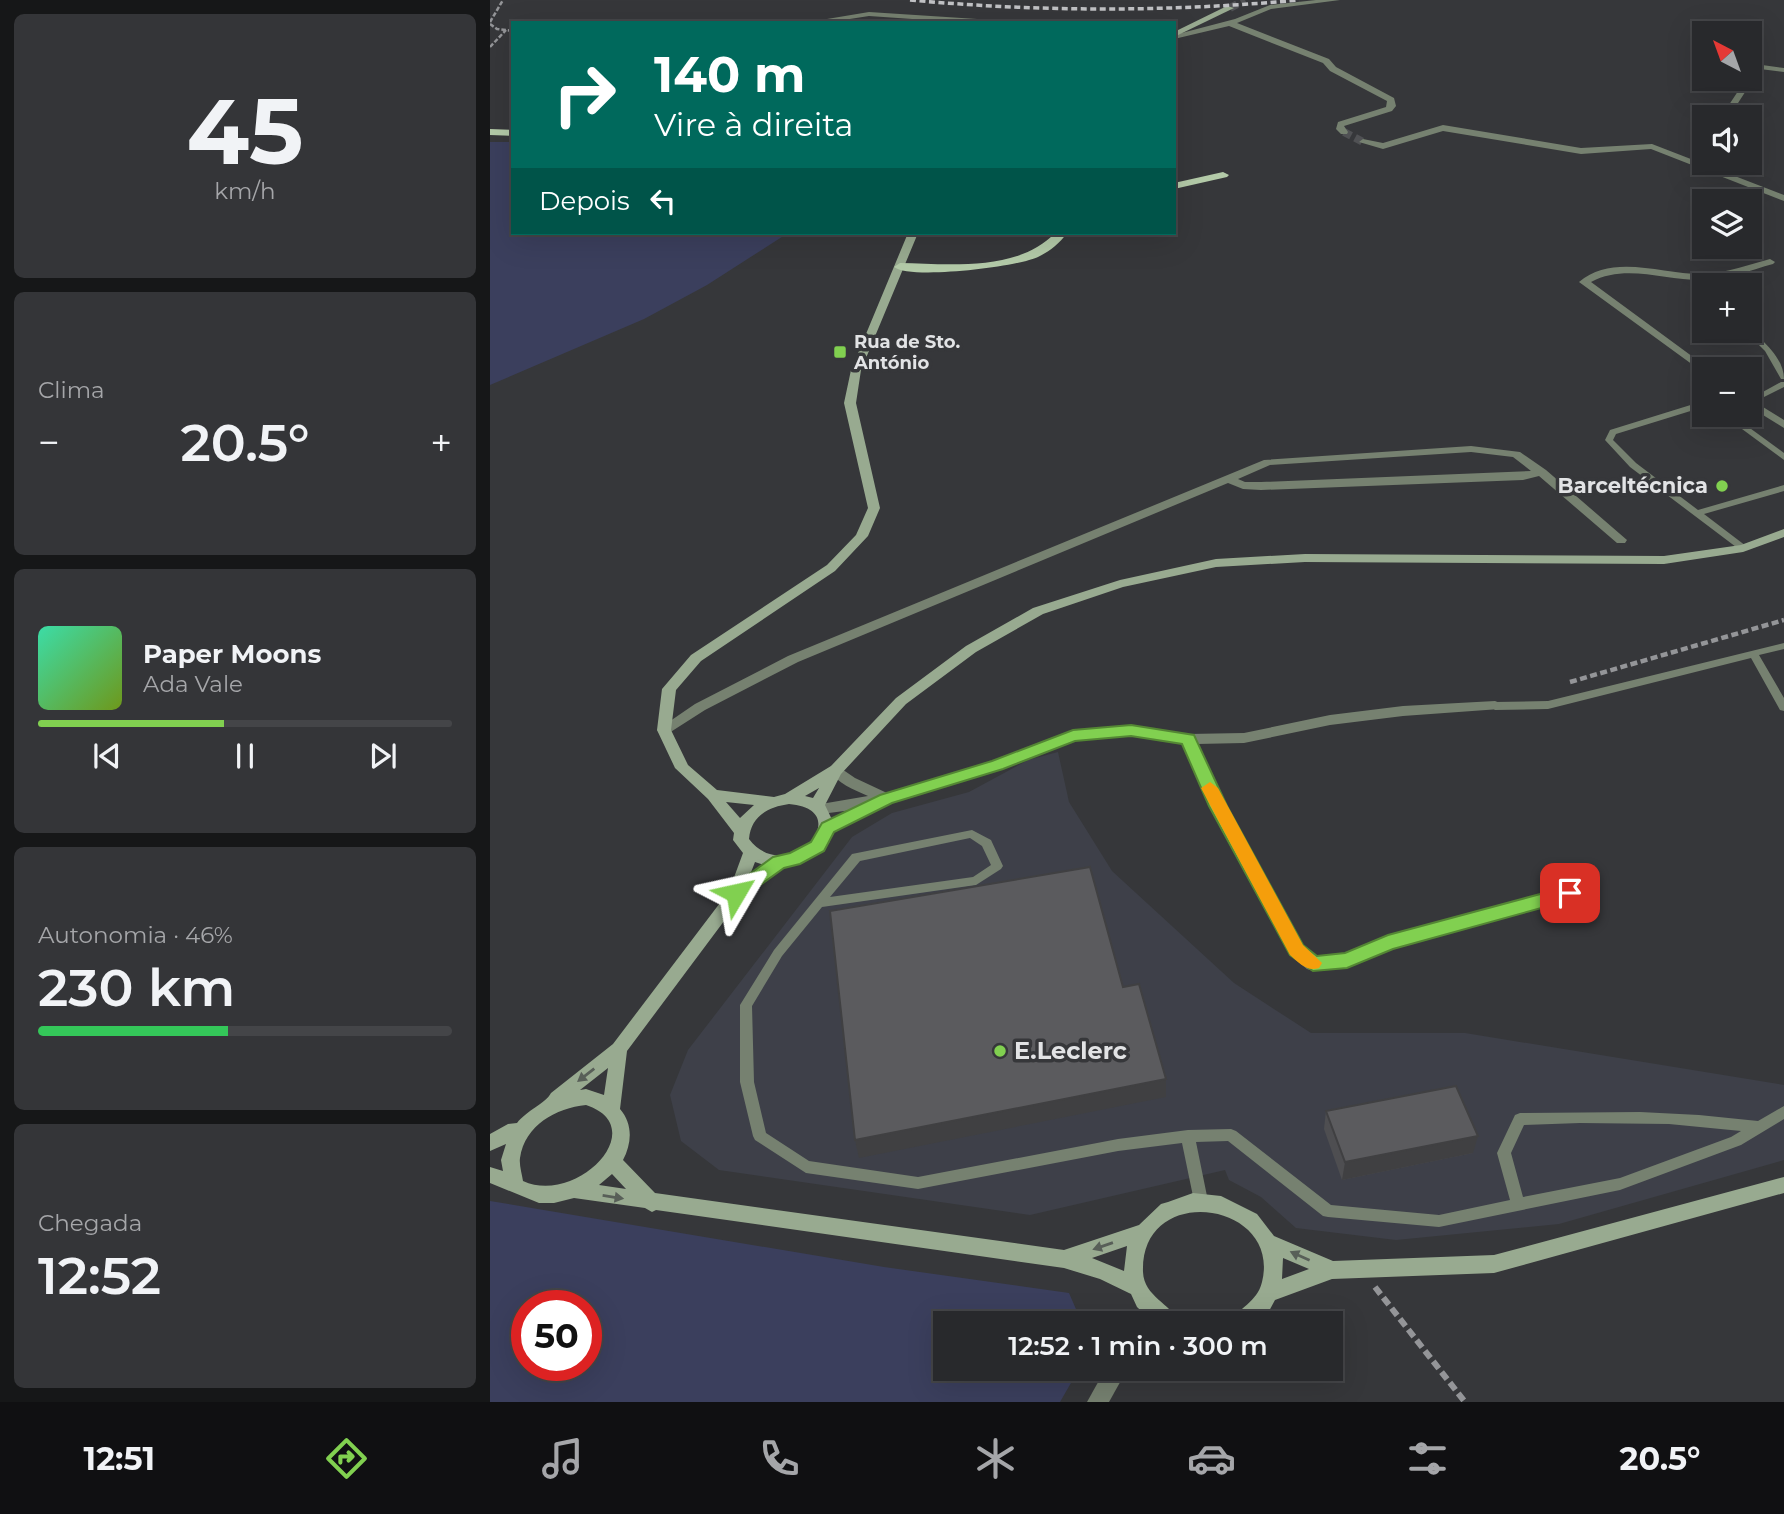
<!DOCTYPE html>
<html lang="pt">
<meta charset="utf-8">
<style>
:root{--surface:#28292c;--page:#343538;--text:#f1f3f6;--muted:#a5a6a9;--line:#444548;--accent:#81d050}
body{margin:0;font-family:Montserrat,sans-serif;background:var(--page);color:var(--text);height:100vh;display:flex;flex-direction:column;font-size:26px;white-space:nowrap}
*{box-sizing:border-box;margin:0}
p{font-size:23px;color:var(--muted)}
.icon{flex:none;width:38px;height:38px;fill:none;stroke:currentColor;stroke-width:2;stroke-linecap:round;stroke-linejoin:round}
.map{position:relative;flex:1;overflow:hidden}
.panel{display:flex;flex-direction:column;gap:14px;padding:14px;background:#161718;width:490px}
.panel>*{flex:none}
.guide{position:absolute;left:21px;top:21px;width:665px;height:214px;border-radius:0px;box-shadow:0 7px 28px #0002,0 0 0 2px var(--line);background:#00695c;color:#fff;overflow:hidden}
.needle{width:46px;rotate:319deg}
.buttons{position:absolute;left:1202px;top:21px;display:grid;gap:14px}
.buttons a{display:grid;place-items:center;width:70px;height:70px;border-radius:0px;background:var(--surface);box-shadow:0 7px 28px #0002,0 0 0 2px var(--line);font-size:35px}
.speed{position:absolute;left:21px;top:1290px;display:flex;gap:14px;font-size:35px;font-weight:700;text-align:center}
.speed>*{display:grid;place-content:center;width:91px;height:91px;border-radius:50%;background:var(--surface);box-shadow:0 7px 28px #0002,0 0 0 2px var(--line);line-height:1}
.speed .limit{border:10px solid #d22;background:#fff;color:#111}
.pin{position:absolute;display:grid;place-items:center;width:60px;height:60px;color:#fff;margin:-30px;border-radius:14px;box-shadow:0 4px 10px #0006}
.me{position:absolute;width:77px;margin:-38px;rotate:54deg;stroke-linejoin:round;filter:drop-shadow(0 0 5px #0008)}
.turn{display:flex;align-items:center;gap:24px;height:147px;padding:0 28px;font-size:32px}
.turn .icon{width:91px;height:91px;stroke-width:2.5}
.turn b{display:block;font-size:49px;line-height:60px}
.then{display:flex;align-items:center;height:66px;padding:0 28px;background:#0003;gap:14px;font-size:26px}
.big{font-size:52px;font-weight:600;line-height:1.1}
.panel .card{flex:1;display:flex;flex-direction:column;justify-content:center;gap:10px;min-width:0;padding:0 24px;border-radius:10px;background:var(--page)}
.panel .dial{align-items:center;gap:0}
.dial b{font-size:91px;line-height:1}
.song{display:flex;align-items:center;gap:21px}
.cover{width:84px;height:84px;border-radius:10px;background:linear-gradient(135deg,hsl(160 70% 55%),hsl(80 70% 35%))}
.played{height:7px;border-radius:4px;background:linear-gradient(90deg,var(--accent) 45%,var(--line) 45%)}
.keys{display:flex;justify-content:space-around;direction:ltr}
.heat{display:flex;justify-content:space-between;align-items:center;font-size:38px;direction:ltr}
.charge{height:10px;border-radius:5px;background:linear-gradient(90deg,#34c759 46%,var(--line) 0)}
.trip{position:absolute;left:443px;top:1311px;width:410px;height:70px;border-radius:0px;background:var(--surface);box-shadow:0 7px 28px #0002,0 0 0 2px var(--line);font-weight:600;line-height:70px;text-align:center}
.tabs{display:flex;height:112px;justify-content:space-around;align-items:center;background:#101012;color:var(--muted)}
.tabs .icon{width:49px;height:49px}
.tabs .on{color:var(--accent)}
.tabs b{font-size:32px;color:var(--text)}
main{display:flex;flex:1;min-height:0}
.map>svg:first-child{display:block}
.built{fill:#3e4049}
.green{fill:#3b3f5d;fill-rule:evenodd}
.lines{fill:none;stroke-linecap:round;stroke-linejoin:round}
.street-tunnel{stroke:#505154;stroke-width:8;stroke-dasharray:8 4.5;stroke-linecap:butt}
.secondary-tunnel{stroke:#505154;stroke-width:8;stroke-dasharray:8 4.5;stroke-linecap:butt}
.path-far2{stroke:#949598;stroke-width:2.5;stroke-dasharray:4.5 2;stroke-linecap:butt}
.path-far1{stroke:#949598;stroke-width:4.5;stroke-dasharray:7 3.5;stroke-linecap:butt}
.path{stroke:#949598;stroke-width:6;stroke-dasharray:9 4.5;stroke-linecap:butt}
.lane{fill:#768170;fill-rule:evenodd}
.street{fill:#768170;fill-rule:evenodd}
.secondary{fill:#98aa90;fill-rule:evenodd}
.primary{fill:#b3caa8;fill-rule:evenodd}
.rail{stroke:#c0c1c4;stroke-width:3.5;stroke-dasharray:6 3.5;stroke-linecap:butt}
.wall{fill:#4e4e51}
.shaded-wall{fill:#404042}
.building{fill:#5b5b5e;stroke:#404042;stroke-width:2}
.oneway{fill:#585f58}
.route{fill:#81d050;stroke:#548734;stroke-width:2}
.slow{fill:#f59e0b}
.poi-dot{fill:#81d050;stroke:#36373a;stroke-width:2.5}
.labels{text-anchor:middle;stroke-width:7;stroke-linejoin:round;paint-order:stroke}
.far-poi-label{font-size:18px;font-weight:bold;fill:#e2e3e5;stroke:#36373a;text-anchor:start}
.poi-label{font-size:21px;font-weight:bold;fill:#e2e3e5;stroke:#36373a;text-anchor:end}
.near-poi-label{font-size:24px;font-weight:bold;fill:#e2e3e5;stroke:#36373a;text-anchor:start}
</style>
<main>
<section class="panel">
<div class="card dial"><b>45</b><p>km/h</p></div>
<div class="card"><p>Clima</p>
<div class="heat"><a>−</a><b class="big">20.5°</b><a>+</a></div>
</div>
<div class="card">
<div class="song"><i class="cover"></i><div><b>Paper Moons</b><p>Ada Vale</p></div></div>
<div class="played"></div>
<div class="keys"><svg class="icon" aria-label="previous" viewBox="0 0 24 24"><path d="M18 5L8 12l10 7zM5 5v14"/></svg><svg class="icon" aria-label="pause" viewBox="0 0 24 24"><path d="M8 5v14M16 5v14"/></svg><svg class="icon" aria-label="next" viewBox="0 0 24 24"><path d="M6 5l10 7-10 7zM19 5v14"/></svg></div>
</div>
<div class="card"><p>Autonomia · 46%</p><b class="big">230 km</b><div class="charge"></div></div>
<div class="card"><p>Chegada</p><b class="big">12:52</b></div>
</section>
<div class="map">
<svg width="1294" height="1402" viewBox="0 0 1294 1402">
<rect width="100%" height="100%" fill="#36373a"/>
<!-- built -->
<polygon class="built" points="568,752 579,802 622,871 744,983 821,1033 975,1033 1294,1085 1294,1160 1069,1224 906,1240 806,1228 771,1197 739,1180 735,1170 540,1215 229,1170 191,1141 180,1095 198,1050 362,837 402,813 479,792 538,760"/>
<!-- green -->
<g class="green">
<polygon points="0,142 23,142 23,233 298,233 217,285 154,319 0,385"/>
<path d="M0,1201L394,1267L579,1293L592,1323H455V1368L589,1369L570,1402H0ZM37,1306H96V1365H37Z"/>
</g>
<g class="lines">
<!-- street-tunnel -->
<polyline class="street-tunnel" points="854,132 873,142"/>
<!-- secondary-tunnel -->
<polyline class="secondary-tunnel" points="740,8 755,0"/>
<!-- path-far2 -->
<g class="path-far2">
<polyline points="0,22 13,0"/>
<polyline points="0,24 7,29 23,31"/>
<polyline points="0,47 16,30"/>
</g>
<!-- path-far1 -->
<polyline class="path-far1" points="1080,682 1294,620"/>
<!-- path -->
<polyline class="path" points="885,1287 975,1402"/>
<!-- lane -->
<g class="lane">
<path d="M1260,317H1270L1274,319L1271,339C1282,350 1294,363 1294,379H1291L1275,351L1263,339L1266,321H1260Z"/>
<polygon points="1291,382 1294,382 1294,387 1260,404 1260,399"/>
<polygon points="1207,403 1214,405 1214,409 1207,409 1126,434 1123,440 1146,463 1208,510 1294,485 1294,491 1214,514 1256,546 1258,548 1256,550 1250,550 1140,467 1115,440 1120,430"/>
<polygon points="1233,415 1242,415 1294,453 1294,460"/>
<polygon points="1294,643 1294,649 1269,655 1294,698 1294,711 1290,710 1261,658 1058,709 1005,710 1000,706 1005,702 1058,701"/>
<path d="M482,830L501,840L513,866L511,869L486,885L332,907L292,956L262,1006L264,1082L276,1133L319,1161L428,1177L628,1139L698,1130L741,1129L746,1131L841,1205L949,1215L1020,1200L1007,1153L1025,1115L1030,1113L1150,1112L1209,1115L1268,1121L1294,1106V1119L1251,1145L1130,1190L949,1227L838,1217L833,1216L738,1141L706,1142L718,1201L716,1206L711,1207L706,1206L704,1201L692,1143L628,1151L428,1189L316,1173L265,1140L263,1136L250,1082V1005L284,950L362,854ZM480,838L492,846L501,865L483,877L340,897L370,861ZM1090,1123L1179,1124L1251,1131L1241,1137L1130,1178L1033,1197L1021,1153L1034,1125Z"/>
</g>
<!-- street -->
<g class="street">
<polygon points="826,0 850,0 781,9 747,23 839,59 846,67 904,98 906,106 902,111 854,126 858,132 857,134 851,134 846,129 848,122 896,107 897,101 840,71 833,63 739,26 684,39 684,35 745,19 780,5"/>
<polygon points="379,12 518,21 522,23 480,23 379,16 334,23 313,23"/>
<polygon points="1265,64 1294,68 1294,72 1270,69 1239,117 1231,117 1256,79 1260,79 1260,73"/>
<polygon points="953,125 1091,148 1162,144 1294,195 1294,201 1161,149 1091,154 953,131 893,149 869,142 873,139 893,143"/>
<path d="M1280,259L1285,262L1283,264C1261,270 1238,279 1214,280C1176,281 1136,263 1101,282L1218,368L1219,369H1214V373L1089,282C1124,252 1176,276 1216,274C1238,272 1259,265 1280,259Z"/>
<polygon points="1260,399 1294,420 1294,428 1260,407"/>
<path d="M981,446L1030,452L1056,470L1137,540L1135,543H1127L1049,476L1033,480L771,490L753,489L738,483L308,662L215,710L179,733H169L167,730L205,704L298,656L774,460ZM981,452L1023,457L1041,471L771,482H755L748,479L780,465Z"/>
<path d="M1005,701L1010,703L1012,706L1010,709L913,716L840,725L754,743L707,744L736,806L812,945L826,957L855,954L898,936L1080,887L1086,889L1088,893L1086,897L1080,899L902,947L857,967L823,971L817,969L800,955L720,806L693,743L641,736L585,740L513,769L389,805L387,810L338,834L333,832L330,828L333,824L362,810L331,814L326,813L323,809L326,805L331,804L378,796C363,789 348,784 339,770L341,766L346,765L365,778L397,793L503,761L583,730L641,726L698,734L754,733L840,715L913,706Z"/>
<polygon points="616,1368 638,1368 619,1402 597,1402"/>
</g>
<!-- secondary -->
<g class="secondary">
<polygon points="737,6 744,8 684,37 684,32"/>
<path d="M418,233H428L371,370L366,403L390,508L378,536L345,571L211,661L186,690L181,730L198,765L227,790L284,797L295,794L341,766L406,698L476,646L543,608L630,580L726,559L815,554L1174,556L1251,545L1294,529V537L1253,552L1174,564L815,562L726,567L633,587L553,614L486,652L416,704L351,774L335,805L345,826L339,843L329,854L315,861L295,866L252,897L137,1051L130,1109C143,1124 142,1143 133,1160L165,1193L574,1250L649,1225L671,1204L678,1202L703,1193L731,1196L767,1214L784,1236L843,1261L1004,1255L1294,1177V1193L1004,1273L842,1279L785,1300L778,1313L768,1323H741C748,1307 767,1303 772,1282C792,1201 650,1181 653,1272C654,1297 681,1303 689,1323H664L647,1307L641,1294L610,1279L574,1268L166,1210L162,1212L155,1208L84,1198L64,1203H49L0,1183V1167L13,1171L11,1160L16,1144L0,1151V1134L18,1124L27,1123C36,1111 56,1103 61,1093L123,1044L239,891L253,853L243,840L244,833L218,799L185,768L167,730L172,689L201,655L337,565L366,535L378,508L354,403L361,370ZM329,788L323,798L315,796ZM236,802L264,805L250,818ZM299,804C369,810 297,889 259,839C261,816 278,807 299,804ZM265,862L274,865L260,875ZM118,1068L114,1095L96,1089L90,1090ZM96,1105C163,1127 87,1206 33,1181C32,1174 29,1165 30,1158C35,1125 66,1108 96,1105ZM122,1174L136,1189L109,1185ZM637,1246L634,1271L602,1258ZM793,1258L819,1269L792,1279Z"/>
</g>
<!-- primary -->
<g class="primary">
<polygon points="0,129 23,130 23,136 0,135"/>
<polygon points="733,172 739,175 737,177 684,189 684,183"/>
<path d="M565,233H577C569,244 560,251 548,257C527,267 420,280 404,267L410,263C459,264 528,272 565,233Z"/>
</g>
<!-- rail -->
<path class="rail" d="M420,0C550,12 679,12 809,0"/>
</g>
<!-- wall -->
<polygon class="wall" points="836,1111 983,1153 852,1180 834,1129"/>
<!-- shaded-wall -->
<g class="shaded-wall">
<polygon points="676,1079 676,1097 369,1158 365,1140"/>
<polygon points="988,1136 983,1153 852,1180 855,1162"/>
</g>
<!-- building -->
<g class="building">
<polygon points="600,867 633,987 649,984 676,1079 365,1140 340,911"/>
<polygon points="966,1086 988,1136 855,1162 836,1111"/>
</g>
<!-- one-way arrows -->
<defs><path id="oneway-solid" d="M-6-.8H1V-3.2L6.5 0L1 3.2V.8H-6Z" transform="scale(1.75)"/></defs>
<g class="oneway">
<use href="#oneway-solid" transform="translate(96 1075) rotate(142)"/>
<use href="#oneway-solid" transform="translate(123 1197) rotate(9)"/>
<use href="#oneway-solid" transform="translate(613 1246) rotate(161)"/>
<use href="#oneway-solid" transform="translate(810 1256) rotate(-156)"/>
</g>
<!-- route -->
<polygon class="route" points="641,725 704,735 737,806 813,945 827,956 855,953 898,935 1080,886 1086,888 1089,893 1086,898 1080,900 903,949 857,968 823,971 800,955 719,806 692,744 641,736 585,741 513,769 402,803 344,832 334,851 310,864 294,868 252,898 240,898 237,893 240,888 283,857 300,853 321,842 332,823 390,795 502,761 583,730"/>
<!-- slow -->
<path class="slow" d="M720,782L728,788L813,945L832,963L829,968C817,972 809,963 800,955L711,788Z"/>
<!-- markers -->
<g class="poi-dot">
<rect x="343" y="345" width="14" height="14" rx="3.5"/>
<circle cx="1232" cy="486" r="7"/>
<circle cx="510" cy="1051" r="7"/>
</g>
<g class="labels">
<!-- far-poi labels -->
<g class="far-poi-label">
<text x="364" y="348">Rua de Sto.<tspan x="364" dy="21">António</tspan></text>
</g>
<!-- poi labels -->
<g class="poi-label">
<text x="1218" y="493">Barceltécnica</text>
</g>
<!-- near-poi labels -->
<g class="near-poi-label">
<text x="524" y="1059">E.Leclerc</text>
</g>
</g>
</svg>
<div class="buttons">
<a><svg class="needle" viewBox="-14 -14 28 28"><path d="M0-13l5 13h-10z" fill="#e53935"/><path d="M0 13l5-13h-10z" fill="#a5a6a9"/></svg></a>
<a><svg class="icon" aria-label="sound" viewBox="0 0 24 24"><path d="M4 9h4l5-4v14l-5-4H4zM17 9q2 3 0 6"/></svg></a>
<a><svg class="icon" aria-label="layers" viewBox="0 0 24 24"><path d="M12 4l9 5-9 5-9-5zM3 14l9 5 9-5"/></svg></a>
<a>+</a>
<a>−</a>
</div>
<div class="speed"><div class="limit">50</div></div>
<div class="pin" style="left:1080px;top:893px;background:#d93025"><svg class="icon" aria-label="arrive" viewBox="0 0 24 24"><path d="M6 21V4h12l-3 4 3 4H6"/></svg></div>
<svg class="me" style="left:246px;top:893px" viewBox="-20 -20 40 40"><path d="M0-17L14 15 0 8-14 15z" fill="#81d050" stroke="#fff" stroke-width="4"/></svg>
<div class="trip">12:52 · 1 min · 300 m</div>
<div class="guide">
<div class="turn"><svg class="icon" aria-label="right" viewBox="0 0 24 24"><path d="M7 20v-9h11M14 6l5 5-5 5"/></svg><div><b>140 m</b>Vire à direita</div></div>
<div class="then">Depois<svg class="icon" aria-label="left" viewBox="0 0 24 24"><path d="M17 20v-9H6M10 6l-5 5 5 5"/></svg></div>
</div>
</div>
</main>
<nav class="tabs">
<b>12:51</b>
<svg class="icon on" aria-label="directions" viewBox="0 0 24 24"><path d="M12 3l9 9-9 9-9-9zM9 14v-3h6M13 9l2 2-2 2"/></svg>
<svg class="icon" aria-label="music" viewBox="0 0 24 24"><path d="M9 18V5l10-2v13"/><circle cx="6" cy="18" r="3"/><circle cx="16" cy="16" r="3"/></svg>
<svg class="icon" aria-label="phone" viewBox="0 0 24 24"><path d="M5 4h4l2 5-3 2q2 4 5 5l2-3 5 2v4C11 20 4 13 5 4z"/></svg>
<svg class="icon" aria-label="climate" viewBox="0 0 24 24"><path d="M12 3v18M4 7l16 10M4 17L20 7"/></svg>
<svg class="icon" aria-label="car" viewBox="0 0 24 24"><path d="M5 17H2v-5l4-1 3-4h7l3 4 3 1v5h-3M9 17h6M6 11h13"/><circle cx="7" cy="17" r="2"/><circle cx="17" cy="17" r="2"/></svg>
<svg class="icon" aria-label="filters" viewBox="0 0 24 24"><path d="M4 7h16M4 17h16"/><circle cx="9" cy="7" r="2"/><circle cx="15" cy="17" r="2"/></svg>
<b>20.5°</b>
</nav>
